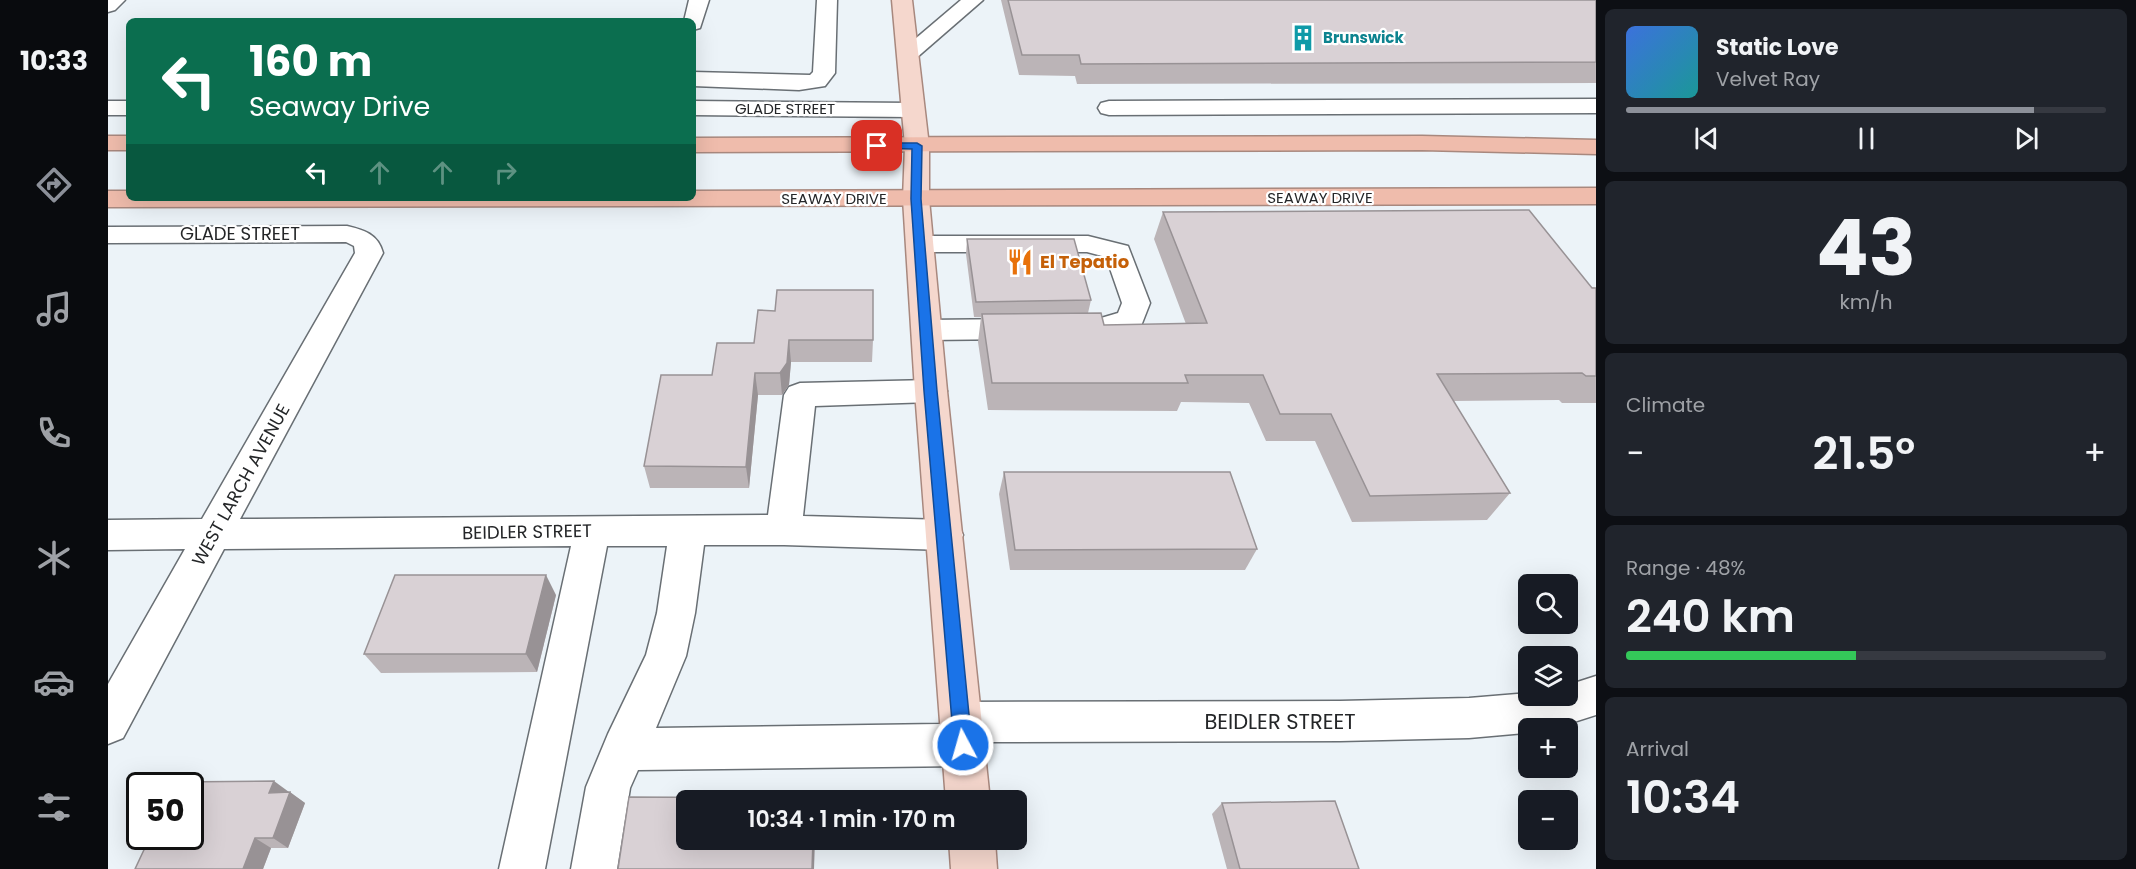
<!DOCTYPE html>
<meta charset="utf-8">
<style>
:root{--surface:#171b24;--page:#20242c;--text:#f1f3f6;--muted:#9ea1a6;--line:#363941;--accent:#8c9099}
body{margin:0;font-family:Poppins,sans-serif;background:var(--page);color:var(--text);height:100vh;display:flex;flex-direction:column;font-size:22px;white-space:nowrap}
*{box-sizing:border-box;margin:0}
p{font-size:20px;color:var(--muted)}
.icon{flex:none;width:33px;height:33px;fill:none;stroke:currentColor;stroke-width:2;stroke-linecap:round;stroke-linejoin:round}
.map{position:relative;flex:1;overflow:hidden}
.details{display:flex;flex-direction:column;gap:9px;padding:9px;background:#0d0f14;width:540px}
.details>*{flex:none}
.banner{position:absolute;left:18px;top:18px;width:570px;height:183px;border-radius:9px;box-shadow:0 6px 24px #0002;background:#0b6e4f;color:#fff;overflow:hidden}
.buttons{position:absolute;left:1410px;top:574px;display:grid;gap:12px}
.buttons a{display:grid;place-items:center;width:60px;height:60px;border-radius:9px;background:var(--surface);box-shadow:0 6px 24px #0002;font-size:30px}
.speed{position:absolute;left:18px;top:772px;display:flex;gap:12px;font-size:30px;font-weight:700;text-align:center}
.speed>*{display:grid;place-content:center;width:78px;height:78px;border-radius:50%;background:var(--surface);box-shadow:0 6px 24px #0002;line-height:1}
.speed .limit{border:3px solid #111;border-radius:9px;background:#fff;color:#111}
.pin{position:absolute;display:grid;place-items:center;width:51px;height:51px;color:#fff;margin:-26px;border-radius:12px;box-shadow:0 3px 9px #0006}
.me{position:absolute;width:66px;margin:-33px;rotate:354deg;stroke-linejoin:round;filter:drop-shadow(0 0 4px #0008)}
.turn{display:flex;align-items:center;gap:21px;height:126px;padding:0 24px;font-size:27px}
.turn .icon{width:78px;height:78px;stroke-width:2.5}
.turn b{display:block;font-size:42px;line-height:51px}
.lanes{display:flex;align-items:center;height:57px;padding:0 24px;background:#0003;justify-content:center;gap:30px;direction:ltr}
.lanes .off{opacity:.35}
.big{font-size:45px;font-weight:600;line-height:1.1}
.details .card{flex:1;display:flex;flex-direction:column;justify-content:center;gap:9px;min-width:0;padding:0 21px;border-radius:9px;background:var(--page)}
.details .dial{align-items:center;gap:0}
.dial b{font-size:78px;line-height:1}
.song{display:flex;align-items:center;gap:18px}
.cover{width:72px;height:72px;border-radius:9px;background:linear-gradient(135deg,hsl(220 70% 55%),hsl(180 70% 35%))}
.played{height:6px;border-radius:3px;background:linear-gradient(90deg,var(--accent) 85%,var(--line) 85%)}
.keys{display:flex;justify-content:space-around;direction:ltr}
.heat{display:flex;justify-content:space-between;align-items:center;font-size:33px;direction:ltr}
.charge{height:9px;border-radius:4px;background:linear-gradient(90deg,#34c759 48%,var(--line) 0)}
.trip{position:absolute;left:568px;top:790px;width:351px;height:60px;border-radius:9px;background:var(--surface);box-shadow:0 6px 24px #0002;font-weight:600;line-height:60px;text-align:center}
main{display:flex;flex:1;min-height:0}
.dock{display:flex;flex-direction:column;width:108px;justify-content:space-around;align-items:center;background:#090b0e;color:var(--muted)}
.dock .icon{width:42px;height:42px}
.dock .active{color:var(--accent)}
.dock b{font-size:27px;color:var(--text)}
.map>svg:first-child{display:block}
.lines{fill:none;stroke-linecap:round;stroke-linejoin:round}
.minor-casing{stroke:#696f74;stroke-width:3}
.major-casing{stroke:#a8887e;stroke-width:3}
.highway-casing{stroke:#a8887e;stroke-width:3}
.minor{fill:#fff;fill-rule:evenodd}
.major{fill:#f5d7cd;fill-rule:evenodd}
.highway{fill:#efbcac;fill-rule:evenodd}
.wall{fill:#bbb4b7}
.shaded-wall{fill:#989295}
.building{fill:#d9d1d5;stroke:#989295;stroke-width:1.5}
.route{fill:#1a73e8;stroke:#114b97;stroke-width:1.5}
.labels{text-anchor:middle;stroke-width:4.5;stroke-linejoin:round;paint-order:stroke}
.far-culture-label{font-size:15px;font-weight:bold;fill:#0d838f;stroke:#fff;text-anchor:start}
.far-street-label{font-size:15px;fill:#242628;stroke:#fff}
.street-label{font-size:18px;fill:#242628;stroke:#fff}
.food-label{font-size:18px;font-weight:bold;fill:#c56008;stroke:#fff;text-anchor:start}
.near-street-label{font-size:21px;fill:#242628;stroke:#fff}
</style>
<main>
<nav class="dock">
<b>10:33</b>
<svg class="icon active" aria-label="directions" viewBox="0 0 24 24"><path d="M12 3l9 9-9 9-9-9zM9 14v-3h6M13 9l2 2-2 2"/></svg>
<svg class="icon" aria-label="music" viewBox="0 0 24 24"><path d="M9 18V5l10-2v13"/><circle cx="6" cy="18" r="3"/><circle cx="16" cy="16" r="3"/></svg>
<svg class="icon" aria-label="phone" viewBox="0 0 24 24"><path d="M5 4h4l2 5-3 2q2 4 5 5l2-3 5 2v4C11 20 4 13 5 4z"/></svg>
<svg class="icon" aria-label="climate" viewBox="0 0 24 24"><path d="M12 3v18M4 7l16 10M4 17L20 7"/></svg>
<svg class="icon" aria-label="car" viewBox="0 0 24 24"><path d="M5 17H2v-5l4-1 3-4h7l3 4 3 1v5h-3M9 17h6M6 11h13"/><circle cx="7" cy="17" r="2"/><circle cx="17" cy="17" r="2"/></svg>
<svg class="icon" aria-label="filters" viewBox="0 0 24 24"><path d="M4 7h16M4 17h16"/><circle cx="9" cy="7" r="2"/><circle cx="15" cy="17" r="2"/></svg>
</nav>
<div class="map">
<svg width="1488" height="869" viewBox="0 0 1488 869">
<rect width="100%" height="100%" fill="#ecf3f8"/>
<g class="lines">
<!-- minor casing -->
<g class="minor-casing">
<g id="minor">
<polygon points="0,0 17,0 7,10 0,12"/>
<polygon points="581,0 601,0 592,28 585,30 585,21 576,21"/>
<polygon points="709,0 729,0 727,73 717,86 691,90 585,86 585,72 702,75 705,72"/>
<polygon points="853,0 875,0 807,59 800,61 793,59 790,55 793,51"/>
<polygon points="1488,99 1488,113 1001,115 993,113 990,108 993,103 1001,101"/>
<rect x="0" y="101" width="21" height="14"/>
<polygon points="585,101 805,103 813,105 816,110 813,115 805,117 585,115"/>
<path d="M239,226C256,230 270,234 275,253L132,519L660,515L676,395L681,387L692,383L823,380L834,383L839,391L834,399L823,402L707,406L695,516L837,520L850,524L855,535L850,546L837,550L676,545H596L587,613L578,656L548,728L832,724L837,708L852,702L1232,701L1361,698L1420,693V696H1460V685L1488,676V715L1444,729H1420V733H1417L1361,738L1232,741L875,742L876,745L870,760L855,766L530,770L522,788L509,869H463L478,787L500,734L538,655L549,613L559,546H499L437,869H391L463,546L116,549L15,738L0,744V684L77,549L0,550V520L94,519L247,253L246,246L238,242L0,243V227Z"/>
<polygon points="812,236 980,236 1020,246 1042,303 1033,326 994,338 819,340 809,337 804,330 809,323 819,320 993,318 1010,313 1014,303 998,257 979,252 812,252 802,250 799,244 802,238"/>
</g>
</g>
<!-- major casing -->
<g class="major-casing">
<g id="major">
<polygon points="784,0 804,0 821,146 821,199 839,391 882,801 838,801 807,391 795,199 797,146"/>
<polygon points="841,840 887,840 889,869 843,869"/>
</g>
</g>
<!-- highway casing -->
<g class="highway-casing">
<g id="highway">
<rect x="0" y="136" width="21" height="14"/>
<polygon points="1314,136 1488,140 1488,154 1314,150 585,152 585,138"/>
<polygon points="1488,188 1488,204 0,207 0,191 21,191 21,198 585,198 585,191"/>
</g>
</g>
<!-- minor -->
<use href="#minor" class="minor"/>
<!-- major -->
<use href="#major" class="major"/>
<!-- highway -->
<use href="#highway" class="highway"/>
</g>
<!-- wall -->
<g class="wall">
<polygon points="893,0 1488,0 1488,83 969,84 967,76 911,75"/>
<polygon points="1055,212 1488,288 1488,403 1454,403 1451,400 1345,401 1402,493 1379,520 1244,522 1207,441 1158,441 1141,403 1073,402 1069,411 880,410 870,342 873,317 866,317 858,254 859,239 983,300 980,313 996,325 1078,324 1046,239"/>
<polygon points="650,310 765,340 764,362 683,362 681,385 674,395 650,395 641,488 542,488 536,466 604,375 646,343"/>
<polygon points="896,472 1149,549 1137,570 902,570 891,494"/>
<polygon points="448,595 429,672 273,673 256,654"/>
<polygon points="181,792 197,803 180,848 163,848 155,869 27,869"/>
<polygon points="1114,803 1251,869 1119,869 1104,814"/>
</g>
<!-- shaded-wall -->
<g class="shaded-wall">
<polygon points="681,340 683,362 681,385 674,395 672,373"/>
<polygon points="647,373 650,395 641,488 638,467"/>
<polygon points="438,575 448,595 429,672 418,654"/>
<polygon points="166,781 181,792 161,793"/>
<polygon points="182,792 197,803 180,848 165,838"/>
<polygon points="147,838 163,848 155,869 135,869"/>
<polygon points="705,840 707,840 706,869 704,869"/>
</g>
<!-- building -->
<g class="building">
<polygon points="900,0 1488,0 1488,62 973,64 971,55 914,55"/>
<polygon points="1421,210 1484,288 1488,288 1488,376 1478,376 1474,373 1329,374 1402,493 1262,496 1223,414 1172,414 1155,375 1077,375 1080,383 884,383 874,314 993,313 996,325 1099,323 1055,212"/>
<polygon points="859,239 966,239 983,300 868,302"/>
<polygon points="669,290 765,290 765,340 681,340 679,363 672,373 647,373 638,467 536,466 553,375 604,375 609,343 646,343 650,310 667,311"/>
<polygon points="896,472 1122,472 1149,549 907,550"/>
<polygon points="287,575 438,575 418,654 256,654"/>
<polygon points="166,781 161,793 182,792 165,838 147,838 135,869 27,869 42,837 82,837 82,786 67,786 69,782"/>
<polygon points="521,797 706,798 706,801 579,801 579,840 705,840 704,869 510,869"/>
<polygon points="1227,801 1251,869 1132,869 1114,803"/>
</g>
<!-- route -->
<polygon class="route" points="766,143 809,143 814,146 813,199 829,391 864,745 861,751 855,754 848,751 846,745 816,391 803,199 804,149 769,148 764,146"/>
<!-- icons -->
<defs>
<g id="building-bare" transform="scale(2.07)"><path d="M-4-6H4V6H1V3H-1V6H-4ZM-2.5-4.3h1.7v1.8h-1.7ZM.8-4.3h1.7v1.8H.8ZM-2.5-1h1.7V.8h-1.7ZM.8-1h1.7V.8H.8Z" fill="#0f9aa8" stroke="#fff" stroke-width="2.5" paint-order="stroke"/></g>
<g id="restaurant-bare" transform="scale(2.07)"><path d="M-5-6h1v4h1v-4h1v4h1v-4h1v5L-1.5 .5V6h-2V.5L-5-1ZM5-6V6H3V1.5H1.5Q1.5-4 5-6Z" fill="#e8710a" stroke="#fff" stroke-width="2.5" paint-order="stroke"/></g>
</defs>
<g fill-rule="evenodd">
<use href="#building-bare" x="1195" y="38"/>
<use href="#restaurant-bare" x="912" y="262"/>
</g>
<g class="labels">
<!-- far-culture labels -->
<g class="far-culture-label">
<text x="1215" y="43">Brunswick</text>
</g>
<!-- far-street labels -->
<g class="far-street-label">
<text x="677" y="114">GLADE STREET</text>
<text x="1212" y="203">SEAWAY DRIVE</text>
<text x="726" y="204">SEAWAY DRIVE</text>
</g>
<!-- street labels -->
<g class="street-label">
<text x="132" y="240">GLADE STREET</text>
<text transform="translate(133 485) rotate(-61)" y="6">WEST LARCH AVENUE</text>
<text transform="translate(419 532) rotate(-1)" y="6">BEIDLER STREET</text>
</g>
<!-- food labels -->
<g class="food-label">
<text x="932" y="268">El Tepatio</text>
</g>
<!-- near-street labels -->
<g class="near-street-label">
<text x="1172" y="729">BEIDLER STREET</text>
</g>
</g>
</svg>
<div class="buttons">
<a><svg class="icon" aria-label="search" viewBox="0 0 24 24"><circle cx="10" cy="10" r="6"/><path d="M15 15l6 6"/></svg></a>
<a><svg class="icon" aria-label="layers" viewBox="0 0 24 24"><path d="M12 4l9 5-9 5-9-5zM3 14l9 5 9-5"/></svg></a>
<a>+</a>
<a>−</a>
</div>
<div class="speed"><div class="limit">50</div></div>
<div class="pin" style="left:769px;top:146px;background:#d93025"><svg class="icon" aria-label="arrive" viewBox="0 0 24 24"><path d="M6 21V4h12l-3 4 3 4H6"/></svg></div>
<svg class="me" style="left:855px;top:745px" viewBox="-20 -20 40 40"><circle r="17" fill="#1a73e8" stroke="#fff" stroke-width="3"/><path d="M0-11L8 9 0 5-8 9z" fill="#fff"/></svg>
<div class="trip">10:34 · 1 min · 170 m</div>
<div class="banner">
<div class="turn"><svg class="icon" aria-label="left" viewBox="0 0 24 24"><path d="M17 20v-9H6M10 6l-5 5 5 5"/></svg><div><b>160 m</b>Seaway Drive</div></div>
<div class="lanes"><svg class="icon" aria-label="left" viewBox="0 0 24 24"><path d="M17 20v-9H6M10 6l-5 5 5 5"/></svg><svg class="icon off" aria-label="ahead" viewBox="0 0 24 24"><path d="M12 20V5M6 11l6-6 6 6"/></svg><svg class="icon off" aria-label="ahead" viewBox="0 0 24 24"><path d="M12 20V5M6 11l6-6 6 6"/></svg><svg class="icon off" aria-label="right" viewBox="0 0 24 24"><path d="M7 20v-9h11M14 6l5 5-5 5"/></svg></div>
</div>
</div>
<section class="details">
<div class="card">
<div class="song"><i class="cover"></i><div><b>Static Love</b><p>Velvet Ray</p></div></div>
<div class="played"></div>
<div class="keys"><svg class="icon" aria-label="previous" viewBox="0 0 24 24"><path d="M18 5L8 12l10 7zM5 5v14"/></svg><svg class="icon" aria-label="pause" viewBox="0 0 24 24"><path d="M8 5v14M16 5v14"/></svg><svg class="icon" aria-label="next" viewBox="0 0 24 24"><path d="M6 5l10 7-10 7zM19 5v14"/></svg></div>
</div>
<div class="card dial"><b>43</b><p>km/h</p></div>
<div class="card"><p>Climate</p>
<div class="heat"><a>−</a><b class="big">21.5°</b><a>+</a></div>
</div>
<div class="card"><p>Range · 48%</p><b class="big">240 km</b><div class="charge"></div></div>
<div class="card"><p>Arrival</p><b class="big">10:34</b></div>
</section>
</main>
